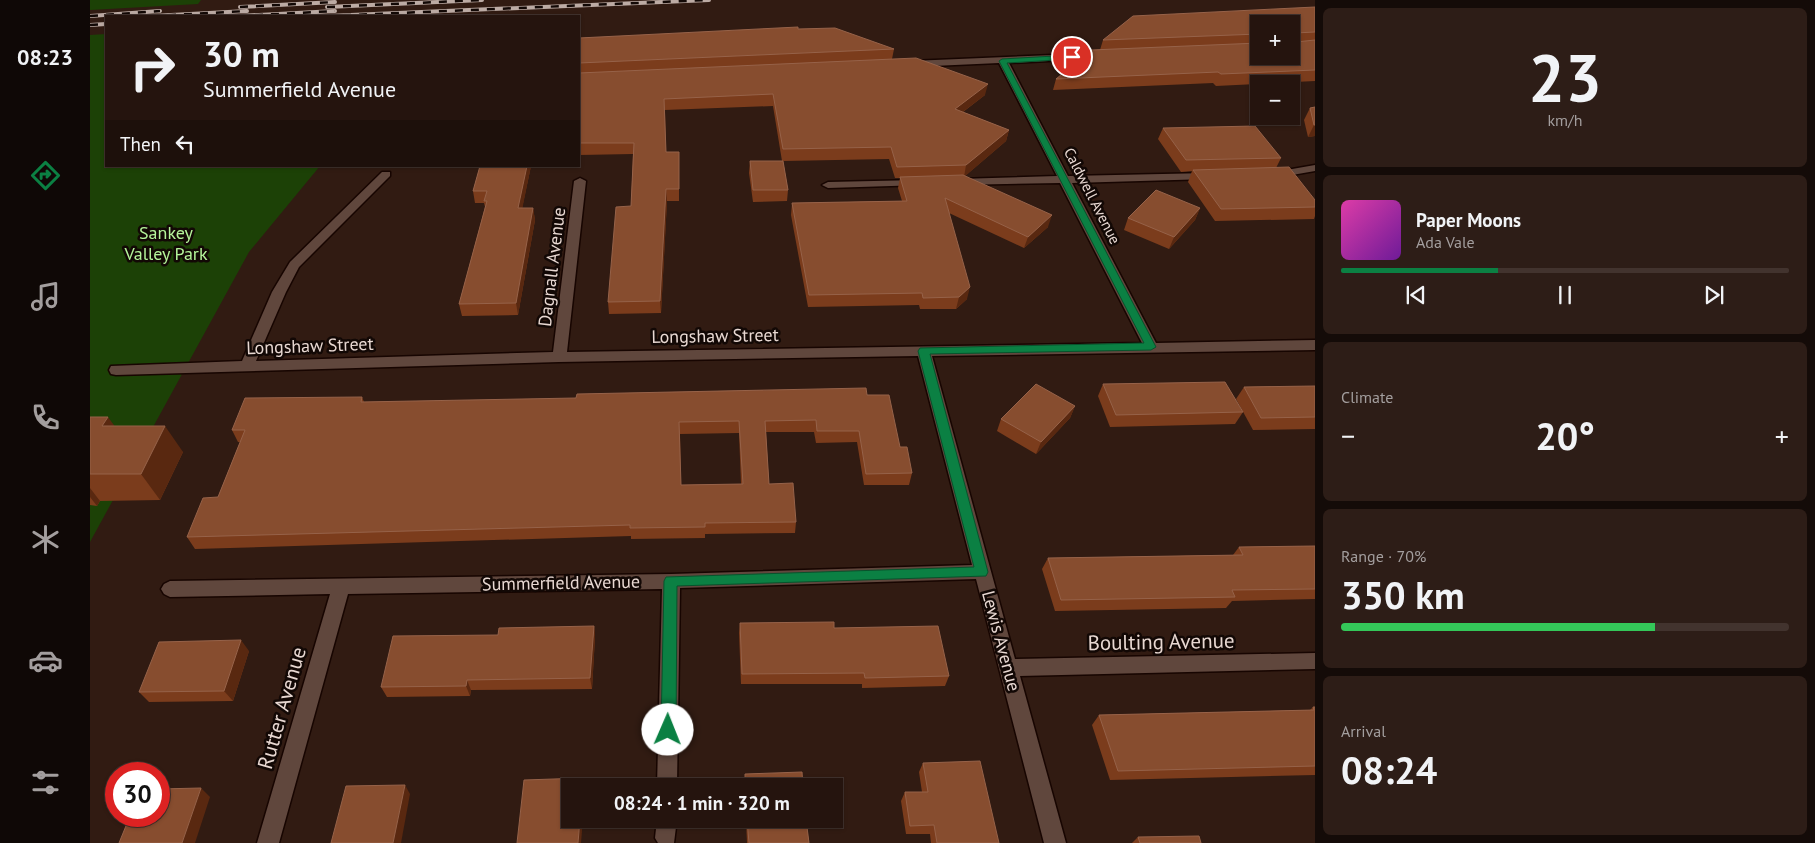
<!DOCTYPE html>
<meta charset="utf-8">
<style>
:root{--surface:#25140e;--page:#2d1d17;--text:#f1f3f6;--muted:#a39e9e;--line:#42332e;--accent:#0b8043}
body{margin:0;font-family:"PT Sans",sans-serif;background:var(--page);color:var(--text);height:100vh;display:flex;flex-direction:column;font-size:19px;white-space:nowrap}
*{box-sizing:border-box;margin:0}
p{font-size:16px;color:var(--muted)}
.icon{flex:none;width:28px;height:28px;fill:none;stroke:currentColor;stroke-width:2;stroke-linecap:round;stroke-linejoin:round}
.map{position:relative;flex:1;overflow:hidden}
.sheet{display:flex;flex-direction:column;gap:8px;padding:8px;background:#140b08;width:500px}
.sheet>*{flex:none}
.banner{position:absolute;left:15px;top:15px;width:475px;height:152px;border-radius:0px;box-shadow:0 1px 4px #0004,0 0 0 1px var(--line);background:#25140e;color:var(--text);overflow:hidden}
.buttons{position:absolute;left:1160px;top:15px;display:grid;gap:10px}
.buttons a{display:grid;place-items:center;width:50px;height:50px;border-radius:0px;background:var(--surface);box-shadow:0 1px 4px #0004,0 0 0 1px var(--line);font-size:25px}
.speed{position:absolute;left:15px;top:762px;display:flex;gap:10px;font-size:25px;font-weight:700;text-align:center}
.speed>*{display:grid;place-content:center;width:65px;height:65px;border-radius:50%;background:var(--surface);box-shadow:0 1px 4px #0004,0 0 0 1px var(--line);line-height:1}
.speed .limit{border:8px solid #d22;background:#fff;color:#111}
.pin{position:absolute;display:grid;place-items:center;width:42px;height:42px;color:#fff;margin:-21px;border:2px solid #fff;border-radius:50%;box-shadow:0 1px 5px #0007}
.me{position:absolute;width:55px;margin:-28px;rotate:1deg;stroke-linejoin:round;filter:drop-shadow(0 0 4px #0008)}
.turn{display:flex;align-items:center;gap:18px;height:105px;padding:0 15px;font-size:22px}
.turn .icon{width:65px;height:65px;stroke-width:2.5}
.turn b{display:block;font-size:35px;line-height:42px}
.then{display:flex;align-items:center;height:48px;padding:0 15px;background:#0003;gap:10px;font-size:19px}
.big{font-size:38px;font-weight:800;line-height:1.1}
.sheet .widget{flex:1;display:flex;flex-direction:column;justify-content:center;gap:8px;min-width:0;padding:0 18px;border-radius:8px;background:var(--page)}
.sheet .dial{align-items:center;gap:0}
.dial b{font-size:65px;line-height:1}
.song{display:flex;align-items:center;gap:15px}
.cover{width:60px;height:60px;border-radius:8px;background:linear-gradient(135deg,hsl(320 70% 55%),hsl(280 70% 35%))}
.played{height:5px;border-radius:2px;background:linear-gradient(90deg,var(--accent) 35%,var(--line) 35%)}
.keys{display:flex;justify-content:space-around;direction:ltr}
.heat{display:flex;justify-content:space-between;align-items:center;font-size:28px;direction:ltr}
.charge{height:8px;border-radius:4px;background:linear-gradient(90deg,#34c759 70%,var(--line) 0)}
.trip{position:absolute;left:471px;top:778px;width:282px;height:50px;border-radius:0px;background:var(--surface);box-shadow:0 1px 4px #0004,0 0 0 1px var(--line);font-weight:800;line-height:50px;text-align:center}
main{display:flex;flex:1;min-height:0}
.tab-bar{display:flex;flex-direction:column;width:90px;justify-content:space-around;align-items:center;background:#0f0806;color:var(--muted)}
.tab-bar .icon{width:35px;height:35px}
.tab-bar .active{color:var(--accent)}
.tab-bar b{font-size:22px;color:var(--text)}
.map>svg:first-child{display:block}
.green{fill:#1c4106}
.lines{fill:none;stroke-linecap:round;stroke-linejoin:round}
.minor-casing{stroke:#170501;stroke-width:3}
.minor{fill:#60473d;fill-rule:evenodd}
.rail-casing{stroke:#bcaba4;stroke-width:4}
.rail{stroke:#120805;stroke-width:2.5;stroke-dasharray:8;stroke-linecap:butt}
.wall{fill:#7b3c1c;fill-rule:evenodd}
.shaded-wall{fill:#592810}
.building{fill:#874d2f;stroke:#966249;fill-rule:evenodd}
.route{fill:#0b8043;stroke:#07532c}
.labels{text-anchor:middle;stroke-width:5;stroke-linejoin:round;paint-order:stroke}
.far-street-label{font-size:15px;fill:#e8d8d2;stroke:#120805}
.park-label{font-size:18px;fill:#b5f49a;stroke:#120805}
.street-label{font-size:18px;fill:#e8d8d2;stroke:#120805}
.near-street-label{font-size:21px;fill:#e8d8d2;stroke:#120805}
</style>
<main>
<nav class="tab-bar">
<b>08:23</b>
<svg class="icon active" aria-label="directions" viewBox="0 0 24 24"><path d="M12 3l9 9-9 9-9-9zM9 14v-3h6M13 9l2 2-2 2"/></svg>
<svg class="icon" aria-label="music" viewBox="0 0 24 24"><path d="M9 18V5l10-2v13"/><circle cx="6" cy="18" r="3"/><circle cx="16" cy="16" r="3"/></svg>
<svg class="icon" aria-label="phone" viewBox="0 0 24 24"><path d="M5 4h4l2 5-3 2q2 4 5 5l2-3 5 2v4C11 20 4 13 5 4z"/></svg>
<svg class="icon" aria-label="climate" viewBox="0 0 24 24"><path d="M12 3v18M4 7l16 10M4 17L20 7"/></svg>
<svg class="icon" aria-label="car" viewBox="0 0 24 24"><path d="M5 17H2v-5l4-1 3-4h7l3 4 3 1v5h-3M9 17h6M6 11h13"/><circle cx="7" cy="17" r="2"/><circle cx="17" cy="17" r="2"/></svg>
<svg class="icon" aria-label="filters" viewBox="0 0 24 24"><path d="M4 7h16M4 17h16"/><circle cx="9" cy="7" r="2"/><circle cx="15" cy="17" r="2"/></svg>
</nav>
<div class="map">
<svg width="1225" height="843" viewBox="0 0 1225 843">
<rect width="100%" height="100%" fill="#311b12"/>
<!-- green -->
<g class="green">
<polygon points="0,0 111,0 108,4 0,10"/>
<polygon points="16,34 16,166 230,166 159,252 0,542 0,35"/>
</g>
<g class="lines">
<!-- minor casing -->
<g class="minor-casing">
<g id="minor">
<polygon points="1012,53 1015,54 1015,58 919,63 978,176 1119,173 1125,176 1119,179 982,183 1066,343 1225,340 1225,350 842,356 925,659 1225,653 1225,669 930,676 976,843 954,843 886,579 590,588 587,786 567,786 572,589 258,594 189,843 167,843 240,594 80,597 74,594 71,589 74,584 80,581 581,574 882,565 828,356 469,362 26,375 21,374 19,370 21,366 152,361 182,292 200,262 292,172 300,172 300,176 209,267 196,292 166,361 463,352 484,181 490,178 496,181 477,352 1052,343 970,183 867,185 861,182 867,179 967,176 909,63 821,67 816,64 821,61"/>
<polygon points="1225,165 1225,171 1185,178 1179,175 1185,172"/>
<polygon points="829,180 835,183 833,185 738,188 732,185 738,182"/>
<polygon points="567,819 587,819 584,843 568,843 565,838"/>
</g>
</g>
<!-- minor -->
<use href="#minor" class="minor"/>
<!-- rail casing -->
<g class="rail-casing">
<g id="rail">
<polyline points="150,7 245,2"/>
<polyline points="237,7 392,0"/>
<polyline points="0,16 70,11"/>
<polyline points="62,16 157,11"/>
<polyline points="149,16 245,11"/>
<polyline points="237,16 619,0"/>
<polyline points="0,25 16,24"/>
</g>
</g>
<!-- rail -->
<use href="#rail" class="rail"/>
</g>
<!-- wall -->
<g class="wall">
<path d="M1225,7V81L1126,86L1123,83L963,90L966,79L1010,50L1013,40ZM1169,24L1201,56H1169Z"/>
<polygon points="708,29 804,49 802,59 895,95 873,112 919,130 916,141 875,176 958,227 934,248 859,213 877,299 866,309 830,309 829,305 718,307 701,215 702,203 812,201 808,188 810,178 805,178 799,159 693,161 698,190 697,201 663,202 659,173 660,161 692,161 683,106 575,110 576,152 589,152 589,201 577,201 571,313 519,314 518,302 541,206 543,154 489,155 489,38"/>
<polygon points="1225,107 1225,136 1218,137 1214,120 1220,108"/>
<polygon points="1073,128 1191,158 1186,168 1225,200 1225,216 1224,219 1125,221 1098,182 1102,171 1091,172 1068,139"/>
<polygon points="390,166 441,166 432,208 443,208 445,220 428,315 372,316 369,304 395,207 394,203 385,203 383,191"/>
<polygon points="1110,208 1105,220 1079,249 1034,230 1038,218"/>
<polygon points="1013,384 1153,412 1145,424 1020,427 1008,396"/>
<polygon points="1225,386 1225,429 1163,430 1146,399 1154,387"/>
<path d="M777,395L810,447L822,473L819,485H774L767,442L726,443L724,432H676L679,484L706,522L705,533L615,534V538L541,539V536L105,549L97,537L128,497L150,442H148L142,430L272,397L274,402ZM649,433L651,484L591,485L590,434Z"/>
<polygon points="985,406 980,418 946,454 907,431 911,419"/>
<polygon points="0,417 93,452 70,500 10,501 7,506 0,505"/>
<polygon points="1225,546 1225,599 1142,601 1136,608 965,611 952,569 958,558 1143,555 1149,547"/>
<polygon points="650,623 744,628 859,676 855,686 772,688 772,684 651,684 649,633"/>
<polygon points="504,626 505,637 502,689 381,690 380,696 297,697 291,687"/>
<polygon points="159,651 143,701 59,702 49,692"/>
<polygon points="1223,707 1225,707 1225,775 1020,780 1002,725 1009,715 1220,710"/>
<polygon points="833,763 909,843 841,843 840,834 816,834 811,801 815,792 832,792 829,772"/>
<polygon points="656,819 716,819 719,843 657,843"/>
<polygon points="1048,837 1111,843 1042,843"/>
</g>
<!-- shaded-wall -->
<g class="shaded-wall">
<polygon points="898,84 895,95 862,120 865,109"/>
<polygon points="1224,125 1225,125 1225,136 1218,137"/>
<polygon points="919,130 916,141 874,177 876,165"/>
<polygon points="437,166 441,166 430,220 428,208"/>
<polygon points="576,189 577,201 571,313 570,301"/>
<polygon points="443,208 445,220 428,315 426,303"/>
<polygon points="1110,208 1105,220 1079,249 1084,237"/>
<polygon points="962,215 958,227 934,248 938,237"/>
<polygon points="880,287 877,299 866,309 869,297"/>
<polygon points="985,406 980,418 946,454 951,442"/>
<polygon points="18,417 37,443 12,426"/>
<polygon points="75,426 93,452 70,500 51,474"/>
<polygon points="0,488 10,501 7,506 0,497"/>
<polygon points="504,626 505,637 502,689 500,678"/>
<polygon points="151,640 159,651 143,701 134,691"/>
<polygon points="377,680 381,690 380,696 376,686"/>
<polygon points="315,785 320,794 311,843 303,843"/>
<polygon points="111,788 120,797 105,843 92,843"/>
<polygon points="490,819 493,819 491,843 488,843"/>
</g>
<!-- building -->
<g class="building">
<polygon points="1225,7 1225,32 1205,33 1206,42 1225,40 1225,70 1131,74 1128,72 966,79 1001,50 1169,43 1169,56 1201,56 1201,24 1169,24 1169,34 1013,40 1043,16"/>
<polygon points="708,27 708,29 745,28 804,49 489,63 489,38"/>
<polygon points="826,58 898,84 865,109 919,130 876,165 807,167 801,147 693,149 683,94 574,99 576,152 589,152 589,189 576,189 570,301 518,302 526,207 541,206 544,143 489,143 489,73"/>
<polygon points="1225,107 1225,125 1224,125 1220,108"/>
<polygon points="1165,126 1191,158 1096,160 1073,128"/>
<polygon points="660,161 693,161 698,190 663,190"/>
<polygon points="390,166 437,166 428,208 443,208 426,303 369,304 397,201 394,201 397,191 383,191"/>
<polygon points="1199,167 1225,200 1225,207 1131,209 1103,170"/>
<polygon points="873,175 962,215 938,237 855,198 880,287 869,297 833,298 832,293 719,295 702,203 817,201 810,177"/>
<polygon points="1066,190 1110,208 1084,237 1038,218"/>
<polygon points="1135,382 1153,412 1026,415 1013,384"/>
<polygon points="946,384 985,406 951,442 911,419"/>
<polygon points="1225,386 1225,417 1171,418 1154,387"/>
<path d="M776,388L777,395H799L810,447H817L822,473L776,474L769,431H727L726,420L675,421L679,484L703,483L706,522L615,523V527L540,528V525L97,537L113,498L128,497L155,430H142L155,398L272,397L271,402L486,398L487,394ZM649,421L653,484L591,485L589,422Z"/>
<polygon points="0,417 18,417 12,426 75,426 51,474 0,474"/>
<polygon points="1225,546 1225,589 1142,590 1145,597 971,600 958,558 1153,555 1149,547"/>
<polygon points="744,622 744,628 848,626 859,676 775,678 774,673 652,674 650,623"/>
<polygon points="504,626 500,678 377,680 376,686 291,687 303,636 408,635 409,628"/>
<polygon points="151,640 134,691 49,692 69,642"/>
<polygon points="1223,707 1225,707 1225,766 1028,771 1009,715 1224,710"/>
<polygon points="890,761 909,843 847,843 844,825 820,826 815,792 838,792 833,763"/>
<polygon points="712,772 713,786 655,786 655,774"/>
<polygon points="493,778 492,786 480,786 480,819 490,819 488,843 427,843 434,780"/>
<polygon points="315,785 303,843 241,843 256,786"/>
<polygon points="111,788 92,843 29,843 40,816 69,816 69,789"/>
<polygon points="657,819 716,819 719,843 659,843"/>
<polygon points="1109,836 1111,843 1050,843 1048,837"/>
</g>
<!-- route -->
<polygon class="route" points="982,55 984,56 984,59 917,63 1066,347 1061,350 840,354 898,572 896,576 587,586 586,730 583,735 578,737 573,735 571,730 574,581 576,577 884,567 828,351 830,348 1054,343 909,61 912,59"/>
<g class="labels">
<!-- far-street labels -->
<g class="far-street-label">
<text transform="translate(1002 196) rotate(63)" y="5">Caldwell Avenue</text>
</g>
<!-- park labels -->
<g class="park-label">
<text x="76" y="239">Sankey<tspan x="76" dy="21">Valley Park</tspan></text>
</g>
<!-- street labels -->
<g class="street-label">
<text transform="translate(462 267) rotate(-83)" y="6">Dagnall Avenue</text>
<text transform="translate(625 336) rotate(-1)" y="6">Longshaw Street</text>
<text transform="translate(220 346) rotate(-2)" y="6">Longshaw Street</text>
<text transform="translate(471 583) rotate(-1)" y="6">Summerfield Avenue</text>
<text transform="translate(911 641) rotate(75)" y="6">Lewis Avenue</text>
</g>
<!-- near-street labels -->
<g class="near-street-label">
<text transform="translate(1071 642) rotate(-1)" y="7">Boulting Avenue</text>
<text transform="translate(192 708) rotate(-74)" y="7">Rutter Avenue</text>
</g>
</g>
</svg>
<div class="buttons">
<a>+</a>
<a>−</a>
</div>
<div class="speed"><div class="limit">30</div></div>
<div class="pin" style="left:982px;top:57px;background:#d93025"><svg class="icon" aria-label="arrive" viewBox="0 0 24 24"><path d="M6 21V4h12l-3 4 3 4H6"/></svg></div>
<svg class="me" style="left:578px;top:730px" viewBox="-20 -20 40 40"><circle r="19" fill="#fff"/><path d="M0-13L10 11 0 6-10 11z" fill="#0b8043"/></svg>
<div class="trip">08:24 · 1 min · 320 m</div>
<div class="banner">
<div class="turn"><svg class="icon" aria-label="right" viewBox="0 0 24 24"><path d="M7 20v-9h11M14 6l5 5-5 5"/></svg><div><b>30 m</b>Summerfield Avenue</div></div>
<div class="then">Then<svg class="icon" aria-label="left" viewBox="0 0 24 24"><path d="M17 20v-9H6M10 6l-5 5 5 5"/></svg></div>
</div>
</div>
<section class="sheet">
<div class="widget dial"><b>23</b><p>km/h</p></div>
<div class="widget">
<div class="song"><i class="cover"></i><div><b>Paper Moons</b><p>Ada Vale</p></div></div>
<div class="played"></div>
<div class="keys"><svg class="icon" aria-label="previous" viewBox="0 0 24 24"><path d="M18 5L8 12l10 7zM5 5v14"/></svg><svg class="icon" aria-label="pause" viewBox="0 0 24 24"><path d="M8 5v14M16 5v14"/></svg><svg class="icon" aria-label="next" viewBox="0 0 24 24"><path d="M6 5l10 7-10 7zM19 5v14"/></svg></div>
</div>
<div class="widget"><p>Climate</p>
<div class="heat"><a>−</a><b class="big">20°</b><a>+</a></div>
</div>
<div class="widget"><p>Range · 70%</p><b class="big">350 km</b><div class="charge"></div></div>
<div class="widget"><p>Arrival</p><b class="big">08:24</b></div>
</section>
</main>
